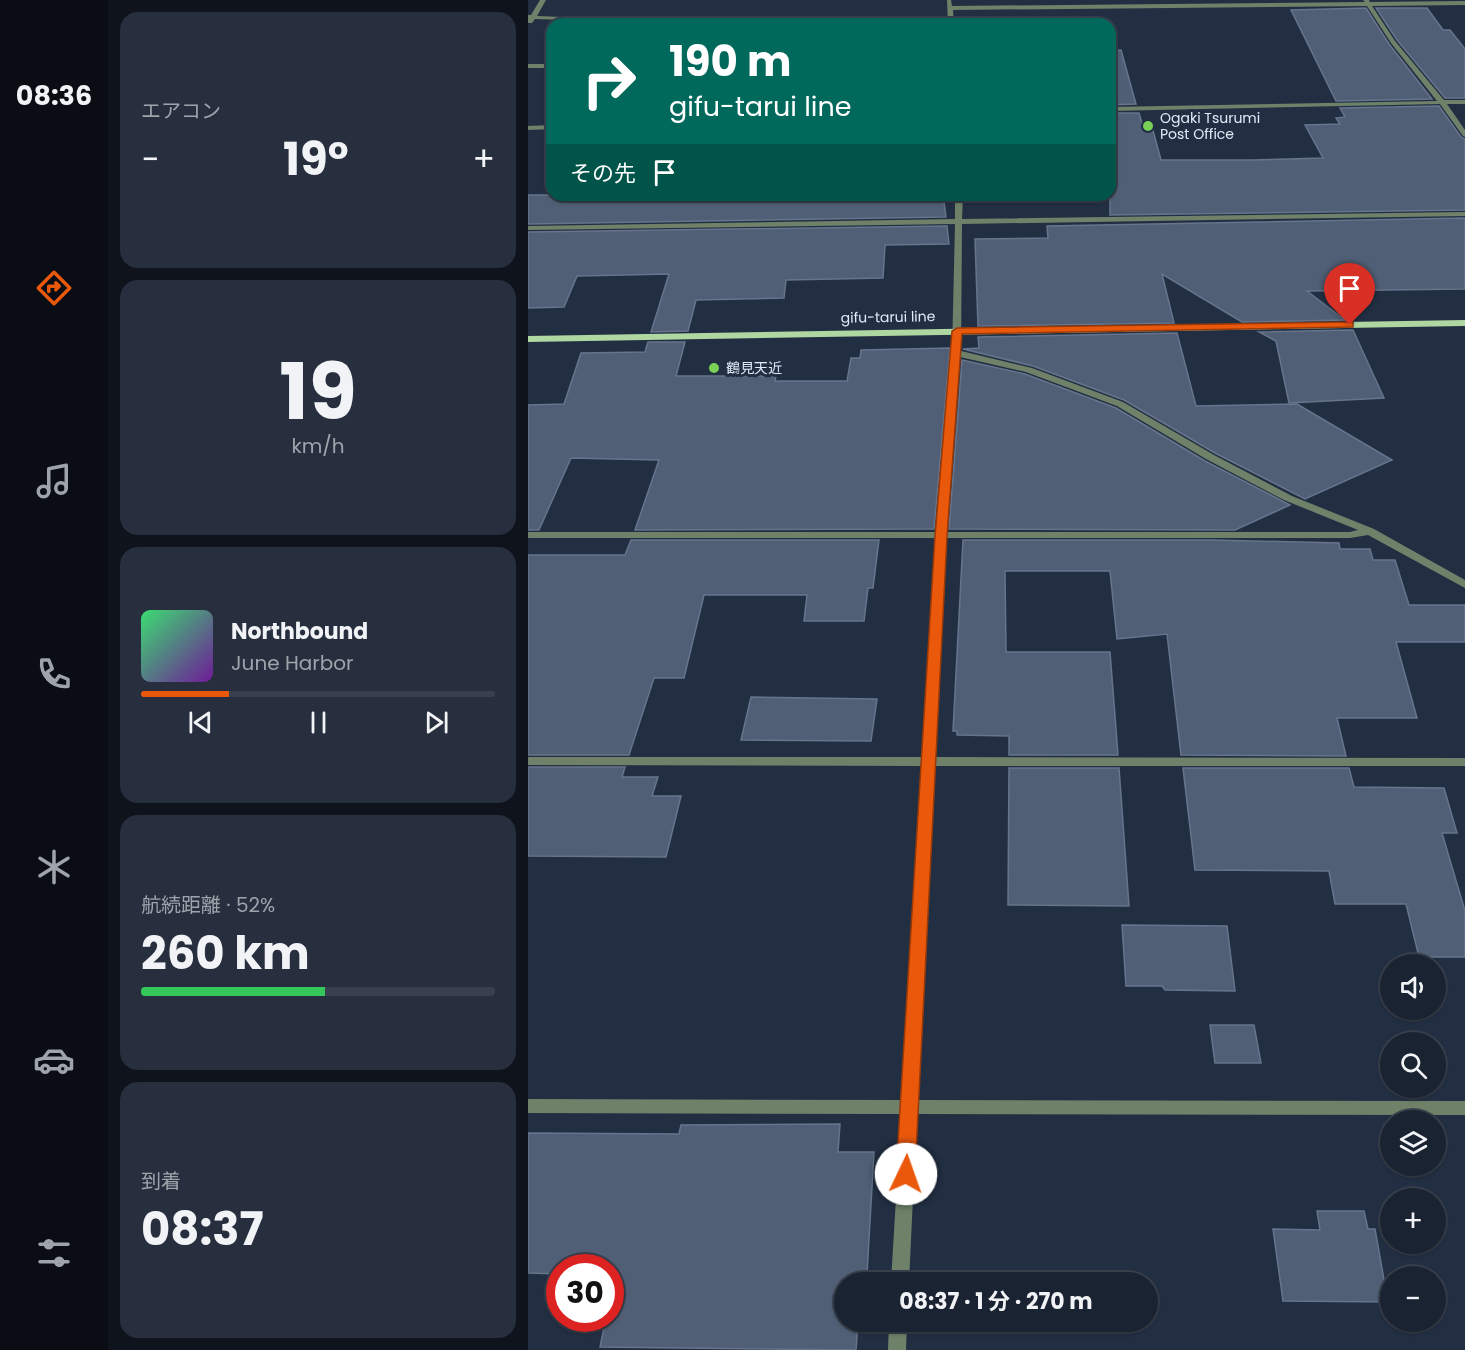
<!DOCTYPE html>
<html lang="ja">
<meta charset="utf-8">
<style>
:root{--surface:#1a2332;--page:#272f3e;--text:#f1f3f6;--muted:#9fa4ac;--line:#38404d;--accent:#ea580c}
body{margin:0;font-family:Poppins,"Noto Sans JP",sans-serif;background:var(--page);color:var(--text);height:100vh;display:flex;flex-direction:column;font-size:22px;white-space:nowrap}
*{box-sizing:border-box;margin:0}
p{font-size:20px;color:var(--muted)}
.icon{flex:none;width:33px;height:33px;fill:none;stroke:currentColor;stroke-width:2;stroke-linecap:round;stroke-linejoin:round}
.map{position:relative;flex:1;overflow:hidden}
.details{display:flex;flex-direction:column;gap:12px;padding:12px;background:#0e131c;width:420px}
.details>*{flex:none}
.top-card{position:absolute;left:18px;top:18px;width:570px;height:183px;border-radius:18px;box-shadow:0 2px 4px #0004,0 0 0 2px var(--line);background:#00695c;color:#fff;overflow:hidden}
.buttons{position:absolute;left:852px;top:954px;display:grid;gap:12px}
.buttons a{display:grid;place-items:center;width:66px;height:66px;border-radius:50%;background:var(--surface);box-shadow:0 2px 4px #0004,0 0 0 2px var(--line);font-size:30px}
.speed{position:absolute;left:18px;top:1254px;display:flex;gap:12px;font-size:30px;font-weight:700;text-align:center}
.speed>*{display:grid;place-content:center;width:78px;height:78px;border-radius:50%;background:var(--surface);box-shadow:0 2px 4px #0004,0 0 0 2px var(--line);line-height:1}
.speed .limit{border:9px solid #d22;background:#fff;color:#111}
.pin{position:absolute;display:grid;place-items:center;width:51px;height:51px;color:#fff;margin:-62px -26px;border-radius:50% 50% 50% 0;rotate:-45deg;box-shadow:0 0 6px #0007}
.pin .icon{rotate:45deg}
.me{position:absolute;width:66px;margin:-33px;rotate:3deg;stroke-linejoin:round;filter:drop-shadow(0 0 4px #0008)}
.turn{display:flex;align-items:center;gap:21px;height:126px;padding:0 24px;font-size:27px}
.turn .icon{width:78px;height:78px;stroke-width:2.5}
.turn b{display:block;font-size:42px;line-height:51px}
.then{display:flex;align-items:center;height:57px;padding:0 24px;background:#0003;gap:12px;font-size:22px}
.big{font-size:45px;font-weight:700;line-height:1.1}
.details .card{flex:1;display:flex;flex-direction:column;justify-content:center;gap:9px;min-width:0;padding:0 21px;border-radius:18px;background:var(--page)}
.details .dial{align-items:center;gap:0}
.dial b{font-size:78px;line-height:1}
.song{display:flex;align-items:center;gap:18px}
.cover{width:72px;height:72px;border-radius:9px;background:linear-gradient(135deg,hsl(140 70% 55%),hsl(280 70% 35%))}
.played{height:6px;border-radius:3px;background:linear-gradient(90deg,var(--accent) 25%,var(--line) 25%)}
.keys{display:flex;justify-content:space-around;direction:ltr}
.heat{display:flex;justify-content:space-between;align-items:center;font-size:33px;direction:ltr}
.charge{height:9px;border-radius:4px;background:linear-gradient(90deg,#34c759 52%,var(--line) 0)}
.trip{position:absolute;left:306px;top:1272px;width:324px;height:60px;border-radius:30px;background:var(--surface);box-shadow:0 2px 4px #0004,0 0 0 2px var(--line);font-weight:700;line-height:60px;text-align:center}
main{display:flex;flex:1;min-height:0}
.tabs{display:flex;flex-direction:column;width:108px;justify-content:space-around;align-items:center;background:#0a0e14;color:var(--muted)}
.tabs .icon{width:42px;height:42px}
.tabs .active{color:var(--accent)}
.tabs b{font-size:27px;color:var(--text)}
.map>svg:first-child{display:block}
.building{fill:#505f75;stroke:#66758c;stroke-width:1.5}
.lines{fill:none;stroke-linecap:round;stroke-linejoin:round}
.street{fill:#6f8269;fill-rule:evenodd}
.primary{fill:#afd7a1;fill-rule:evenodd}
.route{fill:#ea580c;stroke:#983908;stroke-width:1.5}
.poi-dot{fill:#79d157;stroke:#222f43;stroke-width:2}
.labels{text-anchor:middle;stroke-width:6;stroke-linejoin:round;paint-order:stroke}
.far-poi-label{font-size:14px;fill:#e1eaf7;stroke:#222f43;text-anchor:start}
.far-street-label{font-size:14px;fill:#e1eaf7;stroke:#222f43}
</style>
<main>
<nav class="tabs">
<b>08:36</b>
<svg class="icon active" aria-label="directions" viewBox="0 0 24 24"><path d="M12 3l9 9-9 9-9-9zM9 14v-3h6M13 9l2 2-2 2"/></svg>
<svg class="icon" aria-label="music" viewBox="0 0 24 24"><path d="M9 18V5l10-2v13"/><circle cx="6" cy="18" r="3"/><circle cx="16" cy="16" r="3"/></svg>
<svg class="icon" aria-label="phone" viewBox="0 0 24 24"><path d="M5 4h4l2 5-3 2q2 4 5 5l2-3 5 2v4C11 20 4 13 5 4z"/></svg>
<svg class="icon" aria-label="climate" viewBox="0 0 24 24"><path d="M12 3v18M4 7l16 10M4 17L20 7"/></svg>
<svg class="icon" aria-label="car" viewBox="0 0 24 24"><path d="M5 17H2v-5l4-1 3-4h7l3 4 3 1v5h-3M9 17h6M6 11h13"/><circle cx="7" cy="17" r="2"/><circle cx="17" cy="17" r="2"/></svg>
<svg class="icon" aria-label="filters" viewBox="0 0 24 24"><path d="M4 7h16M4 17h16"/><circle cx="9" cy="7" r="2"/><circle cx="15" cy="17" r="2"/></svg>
</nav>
<section class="details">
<div class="card"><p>エアコン</p>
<div class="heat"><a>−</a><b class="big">19°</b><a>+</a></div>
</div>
<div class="card dial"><b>19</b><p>km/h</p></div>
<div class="card">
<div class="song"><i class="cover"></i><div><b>Northbound</b><p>June Harbor</p></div></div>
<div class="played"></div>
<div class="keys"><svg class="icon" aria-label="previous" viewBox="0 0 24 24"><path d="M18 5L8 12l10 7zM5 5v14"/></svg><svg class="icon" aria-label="pause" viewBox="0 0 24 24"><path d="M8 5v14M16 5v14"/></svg><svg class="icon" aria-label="next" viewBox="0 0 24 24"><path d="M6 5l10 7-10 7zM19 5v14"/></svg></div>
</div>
<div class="card"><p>航続距離 · 52%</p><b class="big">260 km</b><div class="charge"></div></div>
<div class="card"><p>到着</p><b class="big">08:37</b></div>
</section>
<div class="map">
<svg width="937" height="1350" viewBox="0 0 937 1350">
<rect width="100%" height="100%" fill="#222f43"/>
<!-- building -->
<g class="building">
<polygon points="838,8 861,44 904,99 808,101 763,10"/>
<polygon points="848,8 899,8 915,30 922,30 937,49 937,98 917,98 869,40"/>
<polygon points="593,50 608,104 582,105 582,51"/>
<polygon points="911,106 933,137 937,139 937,210 582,215 582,113 611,113 614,123 623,123 633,160 724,160 795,158 777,125 812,124 808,118 817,117 812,108"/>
<polygon points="0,195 330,195 330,197 415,195 418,217 0,224"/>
<polygon points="937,218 937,289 779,291 817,320 714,322 634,274 646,323 450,326 447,239 520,238 519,226"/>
<polygon points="419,226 421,244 357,245 355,278 258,280 256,298 168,300 160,331 123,332 141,274 49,276 36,307 0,308 0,232"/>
<polygon points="825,330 856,398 761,403 748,341 731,332"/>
<polygon points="649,333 668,406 769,404 864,460 777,499 687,453 596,400 505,366 435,349 451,348 450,337"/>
<polygon points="120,342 157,342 148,376 248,376 247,381 319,381 323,358 332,358 333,350 422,348 406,529 107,530 131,460 43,458 11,530 0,530 0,405 36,404 53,353 117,352"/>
<polygon points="434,360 497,374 588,408 677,461 762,505 707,530 421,529"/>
<polygon points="103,540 351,540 345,588 340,588 336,621 276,621 279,595 176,595 156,678 126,678 101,755 0,755 0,555 97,555"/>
<polygon points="435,540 684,540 811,543 812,549 842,549 845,560 867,560 881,605 937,605 937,642 868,642 889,718 809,718 818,756 653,755 639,634 589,639 582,571 477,571 478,652 582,652 590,755 481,755 481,736 429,735 429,731 425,731"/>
<polygon points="223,697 349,699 343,741 213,740"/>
<polygon points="0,767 97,767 94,777 130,777 124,796 153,796 138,857 0,856"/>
<polygon points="481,768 591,768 601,906 480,905"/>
<polygon points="655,768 821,768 826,787 916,788 929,833 914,833 937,911 937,957 891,957 878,904 807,904 801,871 667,870"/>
<polygon points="594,925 699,926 707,991 637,990 634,986 598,986"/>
<polygon points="682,1025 726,1025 733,1063 687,1063"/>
<polygon points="312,1124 310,1152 346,1152 339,1274 334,1274 334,1282 316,1282 316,1322 330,1322 328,1350 72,1347 78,1318 82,1318 82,1298 88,1274 82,1274 82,1268 32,1268 32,1274 0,1273 0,1133 151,1134 153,1125"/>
<polygon points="789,1211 836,1211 840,1229 847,1229 860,1302 755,1301 745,1229 792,1230"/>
</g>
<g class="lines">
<!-- street -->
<g class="street">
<polygon points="12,0 18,0 9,16 164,22 167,24 7,19 4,23 0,23 0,15 3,15"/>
<polygon points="419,0 423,0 424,6 837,2 835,0 841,0 842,2 937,1 937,5 844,6 867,41 916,100 937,100 937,104 919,104 937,130 937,137 935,136 912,104 582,111 582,107 909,101 863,43 839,6 425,10 426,24 420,24"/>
<rect x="0" y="64" width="24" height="4"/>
<polygon points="24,125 24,129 0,130 0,126"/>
<path d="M427,195H435L434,219L937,212V216L434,224L433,351L504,368L595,402L686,455L764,496L846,529L937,580V588L840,535L822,538H418L407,757L937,758V766H407L390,1100L937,1101V1115L389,1114L381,1282H363L373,1114L0,1113V1099L374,1100L394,766L0,765V757H394L408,538H0V532H408L424,353L427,224L0,230V226L427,219ZM432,357L498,372L589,406L678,459L756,500L830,530L822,532H419Z"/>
<polygon points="361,1322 379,1322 378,1350 360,1350"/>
</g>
<!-- primary -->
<polygon class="primary" points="937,320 937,326 0,342 0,336"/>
</g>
<!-- route -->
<polygon class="route" points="822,322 825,322 825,327 434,334 419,536 387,1174 384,1180 378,1182 371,1180 368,1174 407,536 424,331 429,328"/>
<!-- markers -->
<g class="poi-dot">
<circle cx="620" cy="126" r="6"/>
<circle cx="186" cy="368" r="6"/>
</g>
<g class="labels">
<!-- far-poi labels -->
<g class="far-poi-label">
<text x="632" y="123">Ogaki Tsurumi<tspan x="632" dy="16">Post Office</tspan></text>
<text x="198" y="373">鶴見天近</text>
</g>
<!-- far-street labels -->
<g class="far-street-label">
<text transform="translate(360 317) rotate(-1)" y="5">gifu-tarui line</text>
</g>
</g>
</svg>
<div class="buttons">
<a><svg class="icon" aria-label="sound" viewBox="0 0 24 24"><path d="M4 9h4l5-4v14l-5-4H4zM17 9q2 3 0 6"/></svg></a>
<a><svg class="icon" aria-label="search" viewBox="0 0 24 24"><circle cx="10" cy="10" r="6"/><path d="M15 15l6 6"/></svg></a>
<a><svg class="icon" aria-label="layers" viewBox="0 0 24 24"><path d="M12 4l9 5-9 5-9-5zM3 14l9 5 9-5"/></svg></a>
<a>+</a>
<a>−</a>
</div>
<div class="speed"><div class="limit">30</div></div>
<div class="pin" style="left:822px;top:325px;background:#d93025"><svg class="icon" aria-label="arrive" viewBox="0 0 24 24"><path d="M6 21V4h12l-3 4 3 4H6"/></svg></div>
<svg class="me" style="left:378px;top:1174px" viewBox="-20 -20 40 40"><circle r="19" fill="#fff"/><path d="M0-13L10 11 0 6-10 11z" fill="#ea580c"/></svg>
<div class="trip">08:37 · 1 分 · 270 m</div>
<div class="top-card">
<div class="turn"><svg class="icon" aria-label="right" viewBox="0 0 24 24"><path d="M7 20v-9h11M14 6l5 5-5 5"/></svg><div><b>190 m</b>gifu-tarui line</div></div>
<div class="then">その先<svg class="icon" aria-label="arrive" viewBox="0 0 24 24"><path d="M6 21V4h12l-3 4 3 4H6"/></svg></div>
</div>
</div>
</main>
